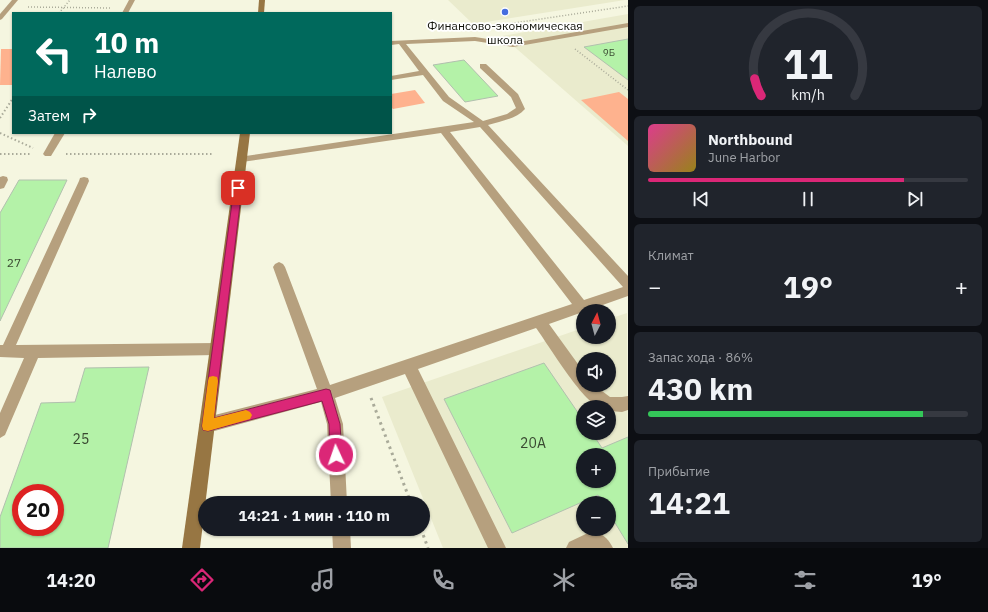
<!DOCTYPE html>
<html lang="ru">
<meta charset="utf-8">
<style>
:root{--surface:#171b24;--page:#20242c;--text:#f1f3f6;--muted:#9ea1a6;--line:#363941;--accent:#db2777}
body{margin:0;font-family:"IBM Plex Sans",sans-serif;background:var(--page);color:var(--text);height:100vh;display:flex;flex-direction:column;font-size:15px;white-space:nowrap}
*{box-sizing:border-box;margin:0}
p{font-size:13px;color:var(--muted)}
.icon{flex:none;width:22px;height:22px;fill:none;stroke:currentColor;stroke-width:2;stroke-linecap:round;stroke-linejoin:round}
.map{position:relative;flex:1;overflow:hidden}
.side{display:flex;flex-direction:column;gap:6px;padding:6px;background:#0d0f14;width:360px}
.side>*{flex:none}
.guide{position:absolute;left:12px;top:12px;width:380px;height:122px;border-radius:0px;box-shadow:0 1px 3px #0004;background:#00695c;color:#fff;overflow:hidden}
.needle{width:26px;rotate:6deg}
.tools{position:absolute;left:576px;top:304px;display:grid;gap:8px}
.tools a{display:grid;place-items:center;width:40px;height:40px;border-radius:50%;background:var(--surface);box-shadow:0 1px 3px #0004;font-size:20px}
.speed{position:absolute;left:12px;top:484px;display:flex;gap:8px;font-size:20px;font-weight:700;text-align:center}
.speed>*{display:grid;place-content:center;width:52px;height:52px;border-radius:50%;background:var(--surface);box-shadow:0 1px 3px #0004;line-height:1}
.speed .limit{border:6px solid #d22;background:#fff;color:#111}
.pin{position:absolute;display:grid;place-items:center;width:34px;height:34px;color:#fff;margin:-17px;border-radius:8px;box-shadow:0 2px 6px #0006}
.me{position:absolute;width:44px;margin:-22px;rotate:357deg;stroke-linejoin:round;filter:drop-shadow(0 0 3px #0008)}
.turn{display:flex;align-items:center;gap:14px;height:84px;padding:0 16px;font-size:18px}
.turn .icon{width:52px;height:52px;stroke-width:2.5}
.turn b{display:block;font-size:28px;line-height:34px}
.then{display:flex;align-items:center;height:38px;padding:0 16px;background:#0003;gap:8px;font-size:15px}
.big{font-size:30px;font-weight:800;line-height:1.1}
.side .widget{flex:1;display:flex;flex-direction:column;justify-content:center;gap:6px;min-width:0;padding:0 14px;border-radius:6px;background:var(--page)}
.side .dial{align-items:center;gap:0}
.dial svg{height:104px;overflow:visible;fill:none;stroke:var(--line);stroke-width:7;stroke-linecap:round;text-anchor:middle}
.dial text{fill:var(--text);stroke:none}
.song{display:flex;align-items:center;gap:12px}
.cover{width:48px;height:48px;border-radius:6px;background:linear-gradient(135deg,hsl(330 70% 55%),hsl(50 70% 35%))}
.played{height:4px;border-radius:2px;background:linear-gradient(90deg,var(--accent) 80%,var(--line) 80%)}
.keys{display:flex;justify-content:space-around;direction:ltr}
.heat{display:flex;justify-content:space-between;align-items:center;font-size:22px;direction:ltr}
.charge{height:6px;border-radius:3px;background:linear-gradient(90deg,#34c759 86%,var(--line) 0)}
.trip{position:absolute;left:198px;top:496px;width:232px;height:40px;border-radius:20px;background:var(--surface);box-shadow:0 1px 3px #0004;font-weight:800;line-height:40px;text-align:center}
.tabs{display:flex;height:64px;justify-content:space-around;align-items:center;background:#090b0e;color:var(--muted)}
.tabs .icon{width:28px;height:28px}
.tabs .on{color:var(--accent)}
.tabs b{font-size:18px;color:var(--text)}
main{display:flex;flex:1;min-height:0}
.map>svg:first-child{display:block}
.built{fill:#eaebcd;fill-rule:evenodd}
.green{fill:#feb28e}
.building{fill:#b4f2a8;stroke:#b1c0ae;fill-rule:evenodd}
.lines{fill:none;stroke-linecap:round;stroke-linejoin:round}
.path-far2{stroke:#a9aa99;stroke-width:1.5;stroke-dasharray:1 2;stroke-linecap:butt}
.path-far1{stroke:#a9aa99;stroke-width:2;stroke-dasharray:1.5 2.5;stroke-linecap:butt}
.path{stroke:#a9aa99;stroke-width:3;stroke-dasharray:2.5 4;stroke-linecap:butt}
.lane{fill:#b6a07e;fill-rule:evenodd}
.secondary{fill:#977643;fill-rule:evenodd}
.route{fill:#db2777;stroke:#8e194d}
.slow{fill:#f59e0b}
.poi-dot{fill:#466ddf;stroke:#fff;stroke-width:1.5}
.labels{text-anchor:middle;stroke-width:3.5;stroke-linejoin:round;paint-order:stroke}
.far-number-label{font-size:10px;fill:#394931}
.far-poi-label{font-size:12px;fill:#101109;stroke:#fff}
.number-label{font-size:12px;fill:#394931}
.near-number-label{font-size:14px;fill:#394931}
</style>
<main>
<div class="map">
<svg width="628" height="548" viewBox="0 0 628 548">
<rect width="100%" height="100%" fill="#f5f6e0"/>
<!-- built -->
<g class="built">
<polygon points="448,0 625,0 473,24"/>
<polygon points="628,14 628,146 502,36"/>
<path d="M627,313L628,548H443L382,397L583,328V337H609V319ZM583,359H609V385H583ZM583,407H609V433H583ZM583,455H609V481H583ZM583,503H609V529H583Z"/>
</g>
<!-- green -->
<g class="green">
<polygon points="1,49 13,49 13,85 0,85"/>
<polygon points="415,90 425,103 393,109 391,107 391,94"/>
<polygon points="619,92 628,99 628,141 581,100"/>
</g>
<!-- building -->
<g class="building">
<polygon points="628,39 628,80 584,47"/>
<polygon points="464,60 498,96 465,102 433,65"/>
<polygon points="19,180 67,180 0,321 0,213"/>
<path d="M544,363L583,420V433H592L602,448L628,437V544L609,513V503H603L598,495L512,533L444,399ZM583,455H609V481H583Z"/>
<path d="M149,367L108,548H0V517L41,403L75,402L85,368ZM21,493H55V527H21Z"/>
</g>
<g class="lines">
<!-- path-far2 -->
<g class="path-far2">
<polyline points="28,7 111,8"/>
<polyline points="59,13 70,0"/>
<polyline points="494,26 628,6"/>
<polyline points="575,49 628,90"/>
</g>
<!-- path-far1 -->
<g class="path-far1">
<polyline points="0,118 13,98"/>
<polyline points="0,133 33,148"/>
<polyline points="0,154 31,154"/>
<polyline points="66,154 214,154"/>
</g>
<!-- path -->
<g class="path">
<polyline points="371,398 411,503"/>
<polyline points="421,529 428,548"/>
</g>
<!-- lane -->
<g class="lane">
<polygon points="12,0 18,0 2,19 0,20 0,14"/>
<polygon points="129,0 135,0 128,13 122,13"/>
<path d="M628,23V27L513,47L475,41L406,44L449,97L483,121L507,114L516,108L511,97L480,68V64H486L518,94L525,109C516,119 501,121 488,125L628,276V296L549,324L583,371V385H594L610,397H622L628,396V410L622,412L610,411L609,407C606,407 602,408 600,407C583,403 548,344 536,328L418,369L506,548H488L405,374L335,398L343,424L347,503H331L327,424L321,402L207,433L202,430L199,425L202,420L207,417L317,389L273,267L275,264L279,262L283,264L285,267L330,385L572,304L441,133L242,162L239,161L237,159L239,157L474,122L443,101L423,75L391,80V76L419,71L399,44L391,45V41L475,37L513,43ZM480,127L623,287L584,300L450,132Z"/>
<polygon points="55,133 65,133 51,156 45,156 43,154"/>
<polygon points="3,176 7,177 8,180 4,188 0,189 0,177"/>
<polygon points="84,177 88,178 89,181 16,345 217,343 222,344 224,349 222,354 217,355 38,358 5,435 0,438 0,413 24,358 0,357 0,345 3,345 79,181 80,178"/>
<polygon points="332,529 350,529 351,548 333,548"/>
<path d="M597,532C605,536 609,540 613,548H566L569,542L588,533Z"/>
</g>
<!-- secondary -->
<g class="secondary">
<polygon points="259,0 265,0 264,13 258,13"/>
<polygon points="240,133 250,133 200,548 182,548"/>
</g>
</g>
<!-- route -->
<polygon class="route" points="238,185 242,188 214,418 326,389 330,390 340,424 342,455 341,460 336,461 332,460 330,455 329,424 322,401 208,431 203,430 202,426 234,188"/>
<!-- slow -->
<polygon class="slow" points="213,376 217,377 218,381 214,418 246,410 250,412 252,415 250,419 208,431 203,430 202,426 208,381 209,377"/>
<!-- markers -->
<circle class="poi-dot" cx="505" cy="12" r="4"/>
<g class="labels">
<!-- far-number labels -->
<g class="far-number-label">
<text x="609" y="56">9Б</text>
</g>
<!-- far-poi labels -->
<g class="far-poi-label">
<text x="505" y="30">Финансово-экономическая<tspan x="505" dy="14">школа</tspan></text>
</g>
<!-- number labels -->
<g class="number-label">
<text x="14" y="267">27</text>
</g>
<!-- near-number labels -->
<g class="near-number-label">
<text x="81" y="444">25</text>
<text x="533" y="448">20А</text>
</g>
</g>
</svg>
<div class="tools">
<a><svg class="needle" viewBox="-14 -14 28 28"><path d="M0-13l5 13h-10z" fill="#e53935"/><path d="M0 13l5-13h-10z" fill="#9ea1a6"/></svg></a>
<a><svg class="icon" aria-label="sound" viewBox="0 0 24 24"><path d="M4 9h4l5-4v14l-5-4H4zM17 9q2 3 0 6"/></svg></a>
<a><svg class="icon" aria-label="layers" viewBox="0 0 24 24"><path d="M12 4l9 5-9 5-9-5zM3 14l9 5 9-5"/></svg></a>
<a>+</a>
<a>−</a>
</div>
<div class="speed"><div class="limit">20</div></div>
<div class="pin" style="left:238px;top:188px;background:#d93025"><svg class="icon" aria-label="arrive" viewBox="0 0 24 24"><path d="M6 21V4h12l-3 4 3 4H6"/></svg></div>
<svg class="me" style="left:336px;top:455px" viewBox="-20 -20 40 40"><circle r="17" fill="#db2777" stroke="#fff" stroke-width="3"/><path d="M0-11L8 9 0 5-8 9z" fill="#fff"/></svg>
<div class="trip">14:21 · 1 мин · 110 m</div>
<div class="guide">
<div class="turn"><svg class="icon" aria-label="left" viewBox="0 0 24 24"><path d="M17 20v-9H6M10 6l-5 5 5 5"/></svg><div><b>10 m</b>Налево</div></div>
<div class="then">Затем<svg class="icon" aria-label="right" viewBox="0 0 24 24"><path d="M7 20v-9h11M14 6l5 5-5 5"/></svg></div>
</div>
</div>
<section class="side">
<div class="widget dial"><svg viewBox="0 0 100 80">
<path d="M14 69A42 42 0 1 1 86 69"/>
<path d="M14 69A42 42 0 0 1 9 56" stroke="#db2777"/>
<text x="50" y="56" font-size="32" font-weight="700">11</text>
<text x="50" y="72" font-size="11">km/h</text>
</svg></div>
<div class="widget">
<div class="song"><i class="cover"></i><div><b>Northbound</b><p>June Harbor</p></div></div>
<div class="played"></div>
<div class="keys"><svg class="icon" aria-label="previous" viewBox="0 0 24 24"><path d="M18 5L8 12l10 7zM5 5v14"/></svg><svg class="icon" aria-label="pause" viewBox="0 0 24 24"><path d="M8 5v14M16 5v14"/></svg><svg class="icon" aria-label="next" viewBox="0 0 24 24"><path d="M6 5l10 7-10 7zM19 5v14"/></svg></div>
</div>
<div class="widget"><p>Климат</p>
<div class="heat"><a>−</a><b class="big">19°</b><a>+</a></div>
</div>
<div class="widget"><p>Запас хода · 86%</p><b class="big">430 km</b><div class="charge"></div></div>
<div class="widget"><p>Прибытие</p><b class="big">14:21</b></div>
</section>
</main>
<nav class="tabs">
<b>14:20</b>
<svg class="icon on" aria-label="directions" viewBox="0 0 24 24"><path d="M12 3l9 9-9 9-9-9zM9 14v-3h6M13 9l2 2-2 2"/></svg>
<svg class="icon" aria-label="music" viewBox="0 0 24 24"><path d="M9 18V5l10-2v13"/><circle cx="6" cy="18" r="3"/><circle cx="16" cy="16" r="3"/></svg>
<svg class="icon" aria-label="phone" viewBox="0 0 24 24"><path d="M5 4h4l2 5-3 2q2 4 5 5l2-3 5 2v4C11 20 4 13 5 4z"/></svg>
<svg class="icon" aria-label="climate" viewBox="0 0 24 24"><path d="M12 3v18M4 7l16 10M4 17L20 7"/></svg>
<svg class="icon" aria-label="car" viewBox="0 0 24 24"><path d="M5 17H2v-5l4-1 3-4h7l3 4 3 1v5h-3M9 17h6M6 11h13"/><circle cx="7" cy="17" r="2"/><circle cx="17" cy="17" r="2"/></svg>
<svg class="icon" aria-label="filters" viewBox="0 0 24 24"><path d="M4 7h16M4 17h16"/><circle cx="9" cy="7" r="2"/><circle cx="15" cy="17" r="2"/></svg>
<b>19°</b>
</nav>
